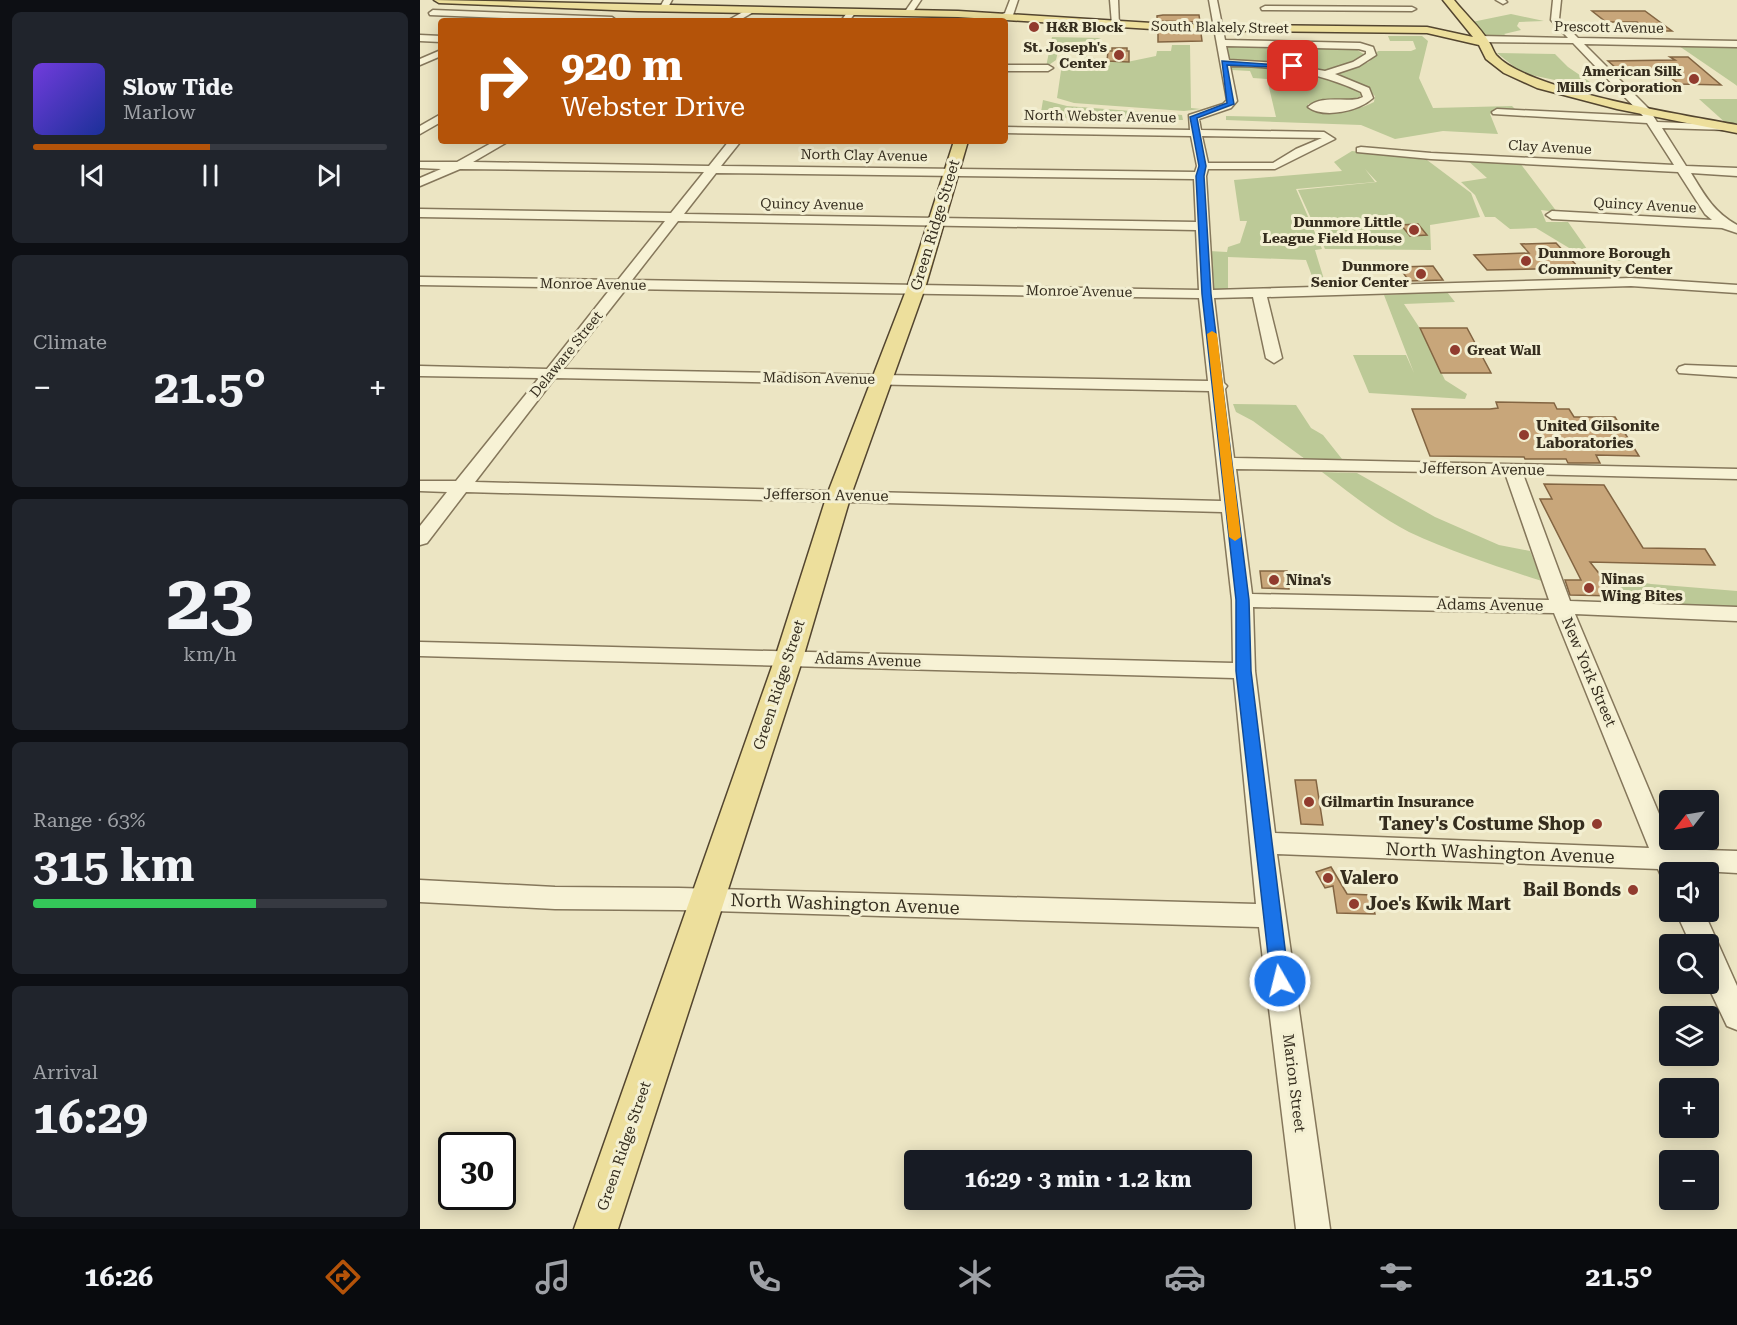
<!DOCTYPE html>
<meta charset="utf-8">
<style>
:root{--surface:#171b24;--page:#20242c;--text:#f1f3f6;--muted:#9ea1a6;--line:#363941;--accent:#b45309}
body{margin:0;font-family:"Roboto Serif",serif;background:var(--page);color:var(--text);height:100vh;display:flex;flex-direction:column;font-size:22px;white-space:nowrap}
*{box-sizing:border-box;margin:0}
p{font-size:20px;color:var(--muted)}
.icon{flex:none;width:33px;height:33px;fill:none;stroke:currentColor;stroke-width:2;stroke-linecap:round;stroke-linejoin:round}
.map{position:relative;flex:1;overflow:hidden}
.drawer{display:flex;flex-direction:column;gap:12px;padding:12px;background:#0d0f14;width:420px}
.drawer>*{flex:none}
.hud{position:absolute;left:18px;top:18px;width:570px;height:126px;border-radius:6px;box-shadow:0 3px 15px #0003;background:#b45309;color:#fff;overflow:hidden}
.needle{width:39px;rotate:239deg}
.controls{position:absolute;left:1239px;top:790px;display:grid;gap:12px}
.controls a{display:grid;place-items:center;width:60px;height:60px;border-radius:6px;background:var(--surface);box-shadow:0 3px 15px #0003;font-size:30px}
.speed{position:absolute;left:18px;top:1132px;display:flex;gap:12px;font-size:30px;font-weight:700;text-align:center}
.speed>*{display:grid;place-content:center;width:78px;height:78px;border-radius:50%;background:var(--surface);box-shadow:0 3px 15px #0003;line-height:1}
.speed .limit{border:3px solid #111;border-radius:9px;background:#fff;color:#111}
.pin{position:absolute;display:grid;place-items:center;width:51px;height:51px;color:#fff;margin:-26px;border-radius:12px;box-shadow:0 3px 9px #0006}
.me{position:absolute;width:66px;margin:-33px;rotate:352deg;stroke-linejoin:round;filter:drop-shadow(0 0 4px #0008)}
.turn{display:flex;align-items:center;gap:21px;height:126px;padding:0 24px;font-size:27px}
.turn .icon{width:78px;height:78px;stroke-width:2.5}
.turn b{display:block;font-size:42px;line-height:51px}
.big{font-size:45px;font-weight:700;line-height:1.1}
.drawer .tile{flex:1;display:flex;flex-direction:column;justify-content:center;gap:9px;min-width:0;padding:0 21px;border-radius:9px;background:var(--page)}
.drawer .dial{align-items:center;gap:0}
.dial b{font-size:78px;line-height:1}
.song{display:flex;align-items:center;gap:18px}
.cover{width:72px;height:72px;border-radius:9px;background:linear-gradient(135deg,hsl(260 70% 55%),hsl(230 70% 35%))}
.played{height:6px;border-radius:3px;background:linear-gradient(90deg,var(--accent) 50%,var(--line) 50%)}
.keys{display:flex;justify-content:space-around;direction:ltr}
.heat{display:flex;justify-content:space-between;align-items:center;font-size:33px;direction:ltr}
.charge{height:9px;border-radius:4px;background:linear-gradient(90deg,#34c759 63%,var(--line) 0)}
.trip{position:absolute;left:484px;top:1150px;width:348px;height:60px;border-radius:6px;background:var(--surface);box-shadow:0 3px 15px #0003;font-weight:700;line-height:60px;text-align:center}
.tab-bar{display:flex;height:96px;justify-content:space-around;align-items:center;background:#090b0e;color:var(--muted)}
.tab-bar .icon{width:42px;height:42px}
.tab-bar .selected{color:var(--accent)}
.tab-bar b{font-size:27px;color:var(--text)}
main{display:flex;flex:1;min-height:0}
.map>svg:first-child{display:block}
.green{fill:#bcc997}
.building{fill:#c8a67a;stroke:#836542;stroke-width:1.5}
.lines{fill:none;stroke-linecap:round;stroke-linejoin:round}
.minor-casing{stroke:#85775b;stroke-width:3}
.major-casing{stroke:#53452f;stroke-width:3}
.minor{fill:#f7f2d5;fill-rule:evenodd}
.major{fill:#eddf9c;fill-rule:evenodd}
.route{fill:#1a73e8;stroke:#114b97;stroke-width:1.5}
.slow{fill:#f59e0b}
.poi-dot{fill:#913b2e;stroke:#f3efd2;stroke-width:2}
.labels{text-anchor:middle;stroke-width:6;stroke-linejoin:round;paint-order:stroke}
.far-poi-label{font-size:14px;font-weight:bold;fill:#352d1e;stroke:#f3efd2;text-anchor:end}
.far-street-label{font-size:14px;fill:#352d1e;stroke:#f3efd2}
.street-label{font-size:15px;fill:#352d1e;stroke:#f3efd2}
.poi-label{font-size:15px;font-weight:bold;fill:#352d1e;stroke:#f3efd2;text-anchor:start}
.near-poi-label{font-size:18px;font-weight:bold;fill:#352d1e;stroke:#f3efd2;text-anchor:end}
.near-street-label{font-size:18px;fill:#352d1e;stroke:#f3efd2}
</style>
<main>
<section class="drawer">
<div class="tile">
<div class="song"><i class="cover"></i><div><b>Slow Tide</b><p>Marlow</p></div></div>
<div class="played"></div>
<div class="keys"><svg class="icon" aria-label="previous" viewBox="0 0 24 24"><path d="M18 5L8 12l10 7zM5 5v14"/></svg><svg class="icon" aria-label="pause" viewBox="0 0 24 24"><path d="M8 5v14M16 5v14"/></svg><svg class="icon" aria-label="next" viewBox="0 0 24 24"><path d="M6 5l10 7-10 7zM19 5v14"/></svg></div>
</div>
<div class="tile"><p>Climate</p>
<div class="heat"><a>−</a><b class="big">21.5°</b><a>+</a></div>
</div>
<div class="tile dial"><b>23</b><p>km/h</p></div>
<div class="tile"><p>Range · 63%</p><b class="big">315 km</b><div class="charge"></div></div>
<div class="tile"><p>Arrival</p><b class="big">16:29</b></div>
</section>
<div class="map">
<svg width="1317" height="1229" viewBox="0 0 1317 1229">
<rect width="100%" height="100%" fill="#ece5c3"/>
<!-- green -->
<g class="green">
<polygon points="1091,14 1124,21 1099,22 1097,26 1101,30 1084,34 1092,39 1065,41 1052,22"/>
<path d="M968,36H1002L1008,41L999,78L1013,108L1092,106L1095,109L1070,114L1078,134L1023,131L975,139L941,125L806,120V116L856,117L847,79L833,78L830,71L812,70L810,64L879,69L940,90L942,95L934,100L888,104V106C905,118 937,111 954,102L955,96L943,86L913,74L949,62L958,51H991L996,49L993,41H970Z"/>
<polygon points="632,37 681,38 672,41 640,43 636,60 626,67"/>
<polygon points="752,45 770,45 771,108 781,109 764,111 654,103 637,98 642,64 663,62 664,55 688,62 707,62 736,56 737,51 751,51"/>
<polygon points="805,45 936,49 945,55 931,64 905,72 858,63 809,61"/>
<polygon points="1259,46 1317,46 1317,86 1316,85"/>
<polygon points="1077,53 1135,54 1148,67 1170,82 1169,85 1163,86 1102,73"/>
<polygon points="1279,99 1317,99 1317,127 1308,125"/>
<polygon points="623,100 647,106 762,115 763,120 620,118"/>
<polygon points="932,151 1007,160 1051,193 1060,217 1010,225 1011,250 905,249 878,190 957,182 945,169 955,182 876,189 902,249 895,250 906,286 896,287 886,260 808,257 808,289 789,289 789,251 807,252 808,247 820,243 827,221 820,221 814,180 922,171 914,162"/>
<polygon points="1046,159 1100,163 1137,212 1121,210 1126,222 1148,222 1167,249 1229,255 1206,261 1169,260 1116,228 1090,229 1075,217 1065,217 1055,195 1041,182 1067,178"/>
<polygon points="1027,292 1035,302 984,304 999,327 1025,380 1047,394 1045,399 949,393 933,355 986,355 994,373 964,295"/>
<polygon points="813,404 876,405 891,428 903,435 922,459 885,459 833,421 816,412"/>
<path d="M902,472L937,473L1015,517L1079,545L1110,551L1122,581C1078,567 1032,552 989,532C958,516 930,493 902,472Z"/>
<polygon points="1185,576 1231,584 1317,591 1317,608 1212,605"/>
</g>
<!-- building -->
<g class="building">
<polygon points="1172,11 1225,11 1252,31 1228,31 1217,22 1186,22"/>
<polygon points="743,15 779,15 780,22 737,21 737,16"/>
<polygon points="738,32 781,33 782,41 738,42"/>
<polygon points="692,48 707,48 707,51 709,51 709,62 687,61 688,51 692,51"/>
<polygon points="1250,57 1268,57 1301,85 1259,84 1246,74 1203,74 1188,61 1255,60"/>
<polygon points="998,224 1007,235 990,236 981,225"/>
<polygon points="1136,243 1159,268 1067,270 1054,255 1109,253 1101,244"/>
<polygon points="1013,266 1023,280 989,281 979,267"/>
<polygon points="1000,328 1047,328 1071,373 1021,373"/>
<polygon points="1076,402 1134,403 1137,409 1149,409 1154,417 1195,417 1219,456 1176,455 1180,463 1148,463 1146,459 1105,459 1104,457 1010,456 992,409 1070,409 1078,408"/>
<polygon points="1124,484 1184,485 1223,548 1285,549 1295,565 1170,562 1197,596 1150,595 1145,580 1161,580 1120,499 1132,499"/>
<polygon points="840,571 867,571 869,589 842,588"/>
<polygon points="875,780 896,780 903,825 881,824"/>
<polygon points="911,867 927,894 951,895 955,914 917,913 913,886 905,888 896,872"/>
</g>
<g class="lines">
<!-- minor casing -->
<g class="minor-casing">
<g id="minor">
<polygon points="244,0 252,0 246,11 243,11 239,9"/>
<polygon points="493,0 501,0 491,15 485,15 484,13"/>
<polygon points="590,0 598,0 593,15 580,19 580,15 585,13"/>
<polygon points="690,0 698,0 699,26 692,24"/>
<path d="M789,0H797L805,40L940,43L953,47L956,55L939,66L915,74L949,88L953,98C939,111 904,119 888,107C902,95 921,102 938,99L943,97L941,92C899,72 856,66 810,66L817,101L811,108L779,119L781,130L904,132L915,139L855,169H788L786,176L793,290L1211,278L1317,285V293L1211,286L847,297L862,358L854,363L846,358L833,297L794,298L804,383L807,386L805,389L814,458L1317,469V479L1103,474L1150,601L1317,607V621L1155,614L1250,840L1255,849L1317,851V873L1264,870L1263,873H1250V880L1242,878L1238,869L857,854L910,1229H876L839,927L259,910L135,909L0,902V880L135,887L259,888L836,904L814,678L0,656V642L813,663L812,600L802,512L46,492L7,543L0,545V526L27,492L0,491V481H36L119,378L0,376V366L127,369L191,288L0,285V277L198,280L245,221L0,217V209L251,213L284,172L40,169L0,186V178L21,169L0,168V162H37L75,141H89L53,162L289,166L309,141H321L301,166L775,172L777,166L771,136L585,133V127L770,130L769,115L803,104L807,100ZM806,46L939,49L946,51V54L933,62L905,71L859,63L809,60ZM782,136L902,138L876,149L853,163H788ZM296,173L774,179L776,222L264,214ZM258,221L776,230L779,290L212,280ZM206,289L779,298L788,381L143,369ZM135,378L789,391L801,501L55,482ZM816,469L1085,473L1129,600L832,594ZM833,607L1134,613L1229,848L855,833L835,671Z"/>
<polygon points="1076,0 1085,0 1087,2 1083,4"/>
<path d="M1133,0H1141L1139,19L1158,38L1317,41V47L1164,44L1229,109L1237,122L1312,125L1313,127L1308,130L1242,128L1266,166L1317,168V176L1271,173C1285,196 1294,212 1317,225V233L1302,228L1132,219L1126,215L1132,211L1292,220L1285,214L1258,172L1011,159L937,152V148L941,147L1011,153L1254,165L1227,123L1073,114L1072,112L1077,109L1223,116L1153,43L1061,42L1057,39L1061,36L1148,38L1131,20Z"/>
<polygon points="845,6 992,7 996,9 992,11 842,10 841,8"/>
<polygon points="330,8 337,10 318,21 307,21"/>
<polygon points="13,10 192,17 196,20 153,21 10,15 9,13"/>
<polygon points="429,10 436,12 429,21 421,21"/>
<polygon points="0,35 21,36 21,42 0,41"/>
<polygon points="21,50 21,56 0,65 0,59"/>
<polygon points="585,65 628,65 633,68 628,71 585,71"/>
<polygon points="21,114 21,122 0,134 0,126"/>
<polygon points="1265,365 1317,367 1317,377 1259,373 1257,370 1259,367"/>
<polygon points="1256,912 1284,912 1317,986 1317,1030 1307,1026 1287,984 1288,945 1271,945"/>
</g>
</g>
<!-- major casing -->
<g class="major-casing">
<g id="major">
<path d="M14,0L538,11L748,24L1007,27L1053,37L1023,0H1034C1045,14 1060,27 1069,42C1072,46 1073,51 1076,55C1108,91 1265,115 1317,125V133L1197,109L1117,88L1084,73L1066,59L1059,45L1007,33L748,30L538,17L218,11L19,3Z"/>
<polygon points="534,141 548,141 505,288 431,495 383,658 198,1229 154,1229 355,658 407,495 487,288"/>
</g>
</g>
<!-- minor -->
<use href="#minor" class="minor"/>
<!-- major -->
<use href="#major" class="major"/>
</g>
<!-- route -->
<polygon class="route" points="802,61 876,66 873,68 807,65 814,104 777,118 786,166 784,176 791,294 829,600 831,671 869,981 867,987 860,990 853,987 851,981 816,671 816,600 782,294 776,176 779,166 770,117 807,103"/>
<!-- slow -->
<polygon class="slow" points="792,331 797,334 821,537 815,541 809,537 787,334"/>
<!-- markers -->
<g class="poi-dot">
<circle cx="614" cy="27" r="6"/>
<circle cx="699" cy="55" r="6"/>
<circle cx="1274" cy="79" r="6"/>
<circle cx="994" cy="230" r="6"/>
<circle cx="1106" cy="261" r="6"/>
<circle cx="1001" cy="274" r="6"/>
<circle cx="1035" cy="350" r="6"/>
<circle cx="1104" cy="435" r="6"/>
<circle cx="854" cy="580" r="6"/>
<circle cx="1169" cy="588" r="6"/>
<circle cx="889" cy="802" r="6"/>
<circle cx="1177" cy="824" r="6"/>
<circle cx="908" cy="878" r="6"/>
<circle cx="1213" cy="890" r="6"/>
<circle cx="934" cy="904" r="6"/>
</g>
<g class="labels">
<!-- far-poi labels -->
<g class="far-poi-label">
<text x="626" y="32" text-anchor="start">H&amp;R Block</text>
<text x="687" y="52">St. Joseph's<tspan x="687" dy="16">Center</tspan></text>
<text x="1262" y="76">American Silk<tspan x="1262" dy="16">Mills Corporation</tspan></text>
<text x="982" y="227">Dunmore Little<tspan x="982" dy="16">League Field House</tspan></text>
<text x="1118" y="258" text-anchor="start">Dunmore Borough<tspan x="1118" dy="16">Community Center</tspan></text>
<text x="989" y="271">Dunmore<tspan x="989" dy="16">Senior Center</tspan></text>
<text x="1047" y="355" text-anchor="start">Great Wall</text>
</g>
<!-- far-street labels -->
<g class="far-street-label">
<text transform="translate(800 27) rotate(1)" y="5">South Blakely Street</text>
<text transform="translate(1189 27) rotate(1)" y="5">Prescott Avenue</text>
<text transform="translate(680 116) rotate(1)" y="5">North Webster Avenue</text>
<text transform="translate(1130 147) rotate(3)" y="5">Clay Avenue</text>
<text transform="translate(444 155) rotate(1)" y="5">North Clay Avenue</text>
<text transform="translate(392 204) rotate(1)" y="5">Quincy Avenue</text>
<text transform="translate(1225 205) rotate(3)" y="5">Quincy Avenue</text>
<text transform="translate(173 284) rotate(1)" y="5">Monroe Avenue</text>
<text transform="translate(659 291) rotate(1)" y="5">Monroe Avenue</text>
<text transform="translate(146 354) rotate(-51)" y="5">Delaware Street</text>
<text transform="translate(399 378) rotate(1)" y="5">Madison Avenue</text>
</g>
<!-- street labels -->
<g class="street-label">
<text transform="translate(515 225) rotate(-73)" y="5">Green Ridge Street</text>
<text transform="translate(1062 469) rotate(1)" y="5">Jefferson Avenue</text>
<text transform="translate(406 495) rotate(1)" y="5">Jefferson Avenue</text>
<text transform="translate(1070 605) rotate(1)" y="5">Adams Avenue</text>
<text transform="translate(448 660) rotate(2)" y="5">Adams Avenue</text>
<text transform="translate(1169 672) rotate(67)" y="5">New York Street</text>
<text transform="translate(359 685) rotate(-72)" y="5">Green Ridge Street</text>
<text transform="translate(874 1083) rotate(83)" y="5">Marion Street</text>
<text transform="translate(204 1146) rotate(-71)" y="5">Green Ridge Street</text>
</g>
<!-- poi labels -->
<g class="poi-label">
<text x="1116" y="431">United Gilsonite<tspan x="1116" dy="17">Laboratories</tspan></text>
<text x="1181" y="584">Ninas<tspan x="1181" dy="17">Wing Bites</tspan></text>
<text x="866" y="585">Nina's</text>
<text x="901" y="807">Gilmartin Insurance</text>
</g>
<!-- near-poi labels -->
<g class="near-poi-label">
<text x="1165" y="830">Taney's Costume Shop</text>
<text x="920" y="884" text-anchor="start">Valero</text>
<text x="1201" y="896">Bail Bonds</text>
<text x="946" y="910" text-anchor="start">Joe's Kwik Mart</text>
</g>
<!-- near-street labels -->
<g class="near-street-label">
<text transform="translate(1080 853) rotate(2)" y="6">North Washington Avenue</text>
<text transform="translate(425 904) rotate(2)" y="6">North Washington Avenue</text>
</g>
</g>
</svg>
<div class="controls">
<a><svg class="needle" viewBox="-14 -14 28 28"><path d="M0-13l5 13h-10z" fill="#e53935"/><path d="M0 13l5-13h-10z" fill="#9ea1a6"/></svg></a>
<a><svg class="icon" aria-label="sound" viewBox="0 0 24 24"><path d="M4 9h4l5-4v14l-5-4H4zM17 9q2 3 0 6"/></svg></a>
<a><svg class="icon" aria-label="search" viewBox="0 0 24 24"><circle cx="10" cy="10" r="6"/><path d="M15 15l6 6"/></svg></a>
<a><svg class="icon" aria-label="layers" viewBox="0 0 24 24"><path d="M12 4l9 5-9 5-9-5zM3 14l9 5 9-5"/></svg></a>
<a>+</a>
<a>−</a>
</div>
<div class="speed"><div class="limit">30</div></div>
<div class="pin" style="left:873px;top:66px;background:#d93025"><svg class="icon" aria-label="arrive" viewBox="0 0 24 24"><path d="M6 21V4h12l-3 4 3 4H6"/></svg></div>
<svg class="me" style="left:860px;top:981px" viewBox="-20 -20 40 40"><circle r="17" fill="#1a73e8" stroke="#fff" stroke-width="3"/><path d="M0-11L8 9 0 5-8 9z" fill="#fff"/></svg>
<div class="trip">16:29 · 3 min · 1.2 km</div>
<div class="hud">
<div class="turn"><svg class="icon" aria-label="right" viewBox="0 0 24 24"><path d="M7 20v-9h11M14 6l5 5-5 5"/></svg><div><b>920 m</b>Webster Drive</div></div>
</div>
</div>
</main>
<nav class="tab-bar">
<b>16:26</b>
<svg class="icon selected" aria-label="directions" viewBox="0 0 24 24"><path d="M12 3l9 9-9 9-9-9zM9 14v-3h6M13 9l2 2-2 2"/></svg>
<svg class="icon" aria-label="music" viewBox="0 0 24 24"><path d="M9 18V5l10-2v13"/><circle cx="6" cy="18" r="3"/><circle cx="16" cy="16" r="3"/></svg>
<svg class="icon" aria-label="phone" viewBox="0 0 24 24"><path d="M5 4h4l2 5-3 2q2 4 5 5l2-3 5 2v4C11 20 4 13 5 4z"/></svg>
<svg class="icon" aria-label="climate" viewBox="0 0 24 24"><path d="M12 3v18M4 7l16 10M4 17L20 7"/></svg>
<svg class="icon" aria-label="car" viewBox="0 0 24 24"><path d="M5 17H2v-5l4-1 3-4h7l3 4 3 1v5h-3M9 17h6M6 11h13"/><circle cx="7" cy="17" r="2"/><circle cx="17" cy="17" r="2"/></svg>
<svg class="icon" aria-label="filters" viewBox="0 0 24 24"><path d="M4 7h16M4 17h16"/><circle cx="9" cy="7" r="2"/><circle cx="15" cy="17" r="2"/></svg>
<b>21.5°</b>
</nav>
